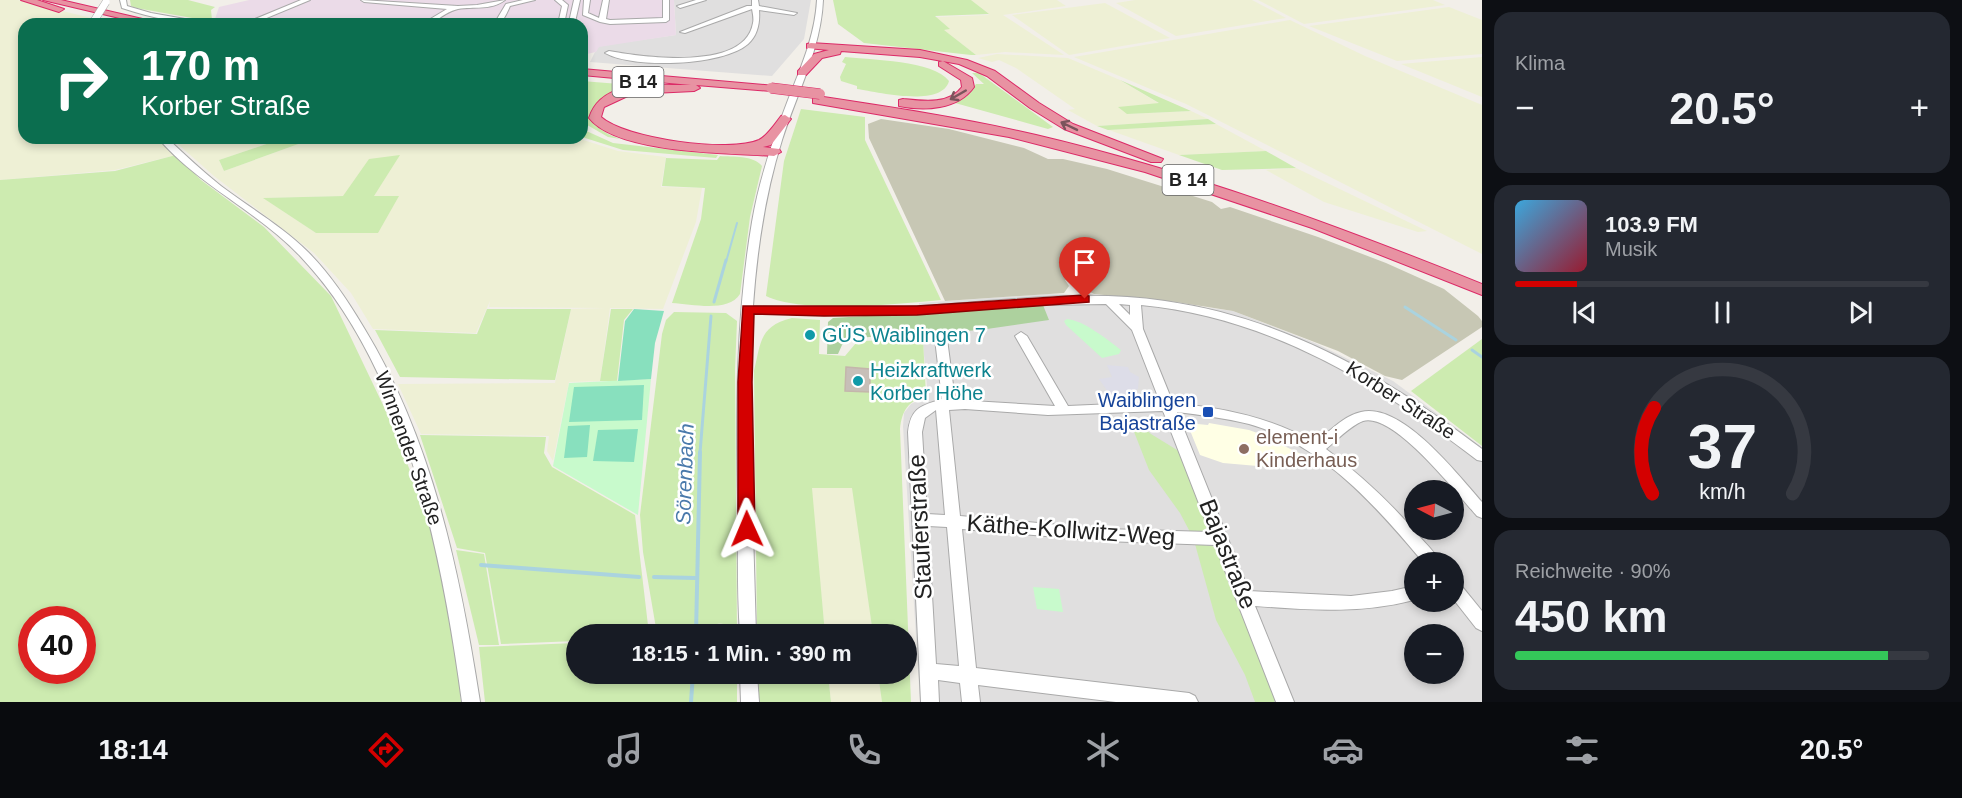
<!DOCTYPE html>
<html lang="de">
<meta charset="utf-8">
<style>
:root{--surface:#171b24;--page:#242831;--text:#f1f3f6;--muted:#9ea1a6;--line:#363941;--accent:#d40000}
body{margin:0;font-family:Arial,sans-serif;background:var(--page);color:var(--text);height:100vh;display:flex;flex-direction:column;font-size:22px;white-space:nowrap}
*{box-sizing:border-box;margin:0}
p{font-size:20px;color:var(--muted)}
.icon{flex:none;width:33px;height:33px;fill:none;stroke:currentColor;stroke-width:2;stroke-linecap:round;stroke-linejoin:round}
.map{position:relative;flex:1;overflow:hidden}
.details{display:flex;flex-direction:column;gap:12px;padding:12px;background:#0d0f14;width:480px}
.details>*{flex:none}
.guide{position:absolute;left:18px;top:18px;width:570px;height:126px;border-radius:18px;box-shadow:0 3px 9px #0003;background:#0b6e4f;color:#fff;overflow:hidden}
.needle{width:39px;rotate:276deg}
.fabs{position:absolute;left:1404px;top:480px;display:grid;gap:12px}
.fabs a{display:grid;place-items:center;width:60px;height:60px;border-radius:50%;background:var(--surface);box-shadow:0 3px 9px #0003;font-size:30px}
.speed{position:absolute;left:18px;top:606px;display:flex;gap:12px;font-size:30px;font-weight:700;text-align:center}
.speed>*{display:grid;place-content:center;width:78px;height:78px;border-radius:50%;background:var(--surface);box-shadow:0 3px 9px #0003;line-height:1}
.speed .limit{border:9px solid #d22;background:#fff;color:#111}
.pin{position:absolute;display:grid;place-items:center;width:51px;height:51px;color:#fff;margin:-62px -26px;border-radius:50% 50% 50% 0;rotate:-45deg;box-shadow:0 0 6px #0007}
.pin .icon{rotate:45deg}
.me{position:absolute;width:66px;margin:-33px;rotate:359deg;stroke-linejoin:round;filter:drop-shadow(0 0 4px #0008)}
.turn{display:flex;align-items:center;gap:21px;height:126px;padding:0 24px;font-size:27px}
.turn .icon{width:78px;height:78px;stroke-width:2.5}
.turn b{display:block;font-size:42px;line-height:51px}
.big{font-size:45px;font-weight:700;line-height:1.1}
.details .tile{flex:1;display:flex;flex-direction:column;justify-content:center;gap:9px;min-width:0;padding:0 21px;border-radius:18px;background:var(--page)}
.details .dial{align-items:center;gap:0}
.dial svg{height:156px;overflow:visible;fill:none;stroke:var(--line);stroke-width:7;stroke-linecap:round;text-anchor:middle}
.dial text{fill:var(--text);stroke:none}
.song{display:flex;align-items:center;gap:18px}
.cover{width:72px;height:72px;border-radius:9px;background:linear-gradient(135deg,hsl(200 70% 55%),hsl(350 70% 35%))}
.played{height:6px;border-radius:3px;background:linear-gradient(90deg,var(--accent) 15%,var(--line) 15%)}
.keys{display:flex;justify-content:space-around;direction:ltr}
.heat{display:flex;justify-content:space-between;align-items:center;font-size:33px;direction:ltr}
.charge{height:9px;border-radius:4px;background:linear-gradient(90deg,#34c759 90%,var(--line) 0)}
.trip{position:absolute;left:566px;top:624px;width:351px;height:60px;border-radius:30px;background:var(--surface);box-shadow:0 3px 9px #0003;font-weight:700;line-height:60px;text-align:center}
.tabs{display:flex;height:96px;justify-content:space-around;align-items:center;background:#090b0e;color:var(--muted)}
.tabs .icon{width:42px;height:42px}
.tabs .selected{color:var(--accent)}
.tabs b{font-size:27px;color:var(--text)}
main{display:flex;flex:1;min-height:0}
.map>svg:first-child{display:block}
.residential{fill:#e0dfdf;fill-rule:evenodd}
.industrial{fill:#ebdbe8}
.education{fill:#ffffe5}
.construction{fill:#c7c7b4}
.farmland{fill:#eef0d5;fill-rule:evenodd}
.grass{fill:#cdebb0;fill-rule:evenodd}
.forest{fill:#add19e}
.park{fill:#c8facc}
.pitch{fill:#88e0be}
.plaza{fill:#dddde8}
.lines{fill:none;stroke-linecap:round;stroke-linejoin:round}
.stream-far2{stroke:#aad3df;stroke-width:2}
.stream-far1{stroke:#aad3df;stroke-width:3}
.stream{stroke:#aad3df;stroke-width:4}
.building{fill:#c7bfb8;stroke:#c4b6ab;stroke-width:1.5}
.minor-casing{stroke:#a9a9a9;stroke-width:2}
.highway-casing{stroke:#dc2a67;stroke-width:2}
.minor{fill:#fff;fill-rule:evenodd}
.highway{fill:#e892a2;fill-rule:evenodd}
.minor-bridge-casing{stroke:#a9a9a9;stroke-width:8;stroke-linecap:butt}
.highway-bridge-casing{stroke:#dc2a67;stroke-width:11;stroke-linecap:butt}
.minor-bridge{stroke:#fff;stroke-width:7}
.highway-bridge{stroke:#e892a2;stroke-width:10}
.oneway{stroke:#7b545c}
.route{fill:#d40000;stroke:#8a0000;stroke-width:1.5}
.culture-dot{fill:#0f9aa8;stroke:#fff;stroke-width:2}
.transit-dot{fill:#1a4fb4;stroke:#fff;stroke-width:2}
.education-dot{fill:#8d6e63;stroke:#fff;stroke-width:2}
.labels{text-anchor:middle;stroke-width:5;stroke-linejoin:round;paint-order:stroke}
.shield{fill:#fff;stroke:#646464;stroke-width:1.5}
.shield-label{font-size:18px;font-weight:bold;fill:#222}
.culture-label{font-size:20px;fill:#0d838f;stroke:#fff;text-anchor:start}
.transit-label{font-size:20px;fill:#164399;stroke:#fff;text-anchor:end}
.street-label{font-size:20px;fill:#222;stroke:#fff}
.education-label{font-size:20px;fill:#785e54;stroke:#fff;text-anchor:start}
.water-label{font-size:21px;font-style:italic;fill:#4a7aab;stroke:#fff}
.near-street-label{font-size:24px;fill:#222;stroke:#fff}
</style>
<main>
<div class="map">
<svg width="1482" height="702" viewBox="0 0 1482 702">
<rect width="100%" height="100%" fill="#f2efe9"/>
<!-- residential -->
<g class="residential">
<polygon points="674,0 811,0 804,39 772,76 590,62 598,46 676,35"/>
<path d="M1046,294L1112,295L1233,311L1315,343L1393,381L1482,447V702H920L903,426L904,413L911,404L928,396L919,303ZM1414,490H1454V530H1414ZM1414,562H1454V602H1414ZM1414,634H1454V674H1414Z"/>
</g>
<!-- industrial -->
<polygon class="industrial" points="249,0 674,0 676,35 599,47 596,52 582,55 582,24 214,22 219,7"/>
<!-- education -->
<polygon class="education" points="1187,423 1208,425 1209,423 1249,430 1277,440 1280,444 1301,454 1269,467 1223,463 1200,455"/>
<!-- construction -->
<polygon class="construction" points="881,119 949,129 1024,148 1048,159 1063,159 1107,169 1212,202 1221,209 1230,207 1318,237 1386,263 1444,289 1478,316 1482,321 1482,327 1402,380 1385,376 1338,351 1233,311 1176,302 1094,294 1088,291 1078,278 1065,280 1069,286 1064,293 945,301 869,138 868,124"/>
<!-- farmland -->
<g class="farmland">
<polygon points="0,0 18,0 91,18 88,24 24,24 24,138 158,138 176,155 115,170 0,180"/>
<polygon points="971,0 1057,0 1066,6 1003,15 1064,55 1005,52 976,55 943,30 949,29 936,17 989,15"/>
<polygon points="1135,0 1252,0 1286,18 1176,36 1116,3"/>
<polygon points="1258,0 1433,0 1445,5 1304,24"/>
<polygon points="1105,3 1170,38 1069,55 1012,15"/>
<polygon points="1449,7 1482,20 1482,54 1397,61 1309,26"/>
<polygon points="1290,20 1365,56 1482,105 1482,254 1186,104 1074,57"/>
<polygon points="997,54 1068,58 1120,80 1160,104 1127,114 1191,111 1208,119 1097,126 1068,110 1075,109 1016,68 999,60 992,62 978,58"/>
<polygon points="1482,57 1482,97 1401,64"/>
<polygon points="1216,124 1266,151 1179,155 1109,130"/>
<path d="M171,138H290L278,140L219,160L224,171L315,138H577L618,151L666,157L661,187L702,188L696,222L663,309L610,308L600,381L569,382L553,461L547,451L549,436L421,434L398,384L555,383L571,309L606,308L489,307L490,301L476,333L373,329L351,293L314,253L214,176ZM343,196H398L316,233L264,198Z"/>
<polygon points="1296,168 1427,231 1418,232 1324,202 1266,170"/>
<polygon points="811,488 853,488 873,634 825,634"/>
<polygon points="828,674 878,674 882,702 831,702"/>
</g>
<!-- grass -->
<g class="grass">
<polygon points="130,0 188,0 215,7 211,10 212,20 209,21 136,8 131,6"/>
<polygon points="833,0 971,0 989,14 935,16 950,29 944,30 976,55 971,55 864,43 838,24"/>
<path d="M845,57C871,60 933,60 949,81C942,108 877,92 857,89V86L841,81L840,77L846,64L842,62Z"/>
<polygon points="972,73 979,73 1053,127 1048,129 955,103 967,96 976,84 984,84"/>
<polygon points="1120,80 1191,111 1127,114 1118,107 1159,103"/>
<path d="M582,81L644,86L598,103L591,117C603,142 639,142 663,146L608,137L582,122Z"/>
<path d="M801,109L865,117V140L941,300C897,304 804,314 766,296L784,161Z"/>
<polygon points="1208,119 1216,124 1108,130 1097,126"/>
<polygon points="582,129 613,143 718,155 716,158 623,150 582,137"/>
<polygon points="315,138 224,171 219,160 278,140"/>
<polygon points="1266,151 1296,168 1222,170 1179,155"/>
<path d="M176,155L201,180L264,227L331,296L384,407L427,512L454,631L461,702H0V180L115,171ZM32,620H82V670H32Z"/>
<polygon points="400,155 374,196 399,196 378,233 316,233 263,198 343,196 369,159"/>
<path d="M720,156C733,157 753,155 762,166L750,217L740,294C728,313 692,304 672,303L701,219L705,188L662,186L666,158L717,160Z"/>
<polygon points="487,309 571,309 555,380 400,377 375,330 477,334"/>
<polygon points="611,309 633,309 624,320 617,381 600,381"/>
<polygon points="674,312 726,313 737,321 735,370 737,634 675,634 723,623 657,634 643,552 640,515 662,334 666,320"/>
<path d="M792,318L820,320L819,354L845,356L856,343L863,341L923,339L926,395C908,402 902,410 900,429L911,702H882L878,674H906V634H873L852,488H812L825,634H757L754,371C761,343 759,326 792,318Z"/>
<polygon points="1482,339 1482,446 1411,391"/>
<polygon points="1129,419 1134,419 1151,434 1182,453 1208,531 1190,532 1180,513 1149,470"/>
<polygon points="420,435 546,437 544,453 552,467 635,515 649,634 576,634 576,641 501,644 485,553 457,548"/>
<polygon points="1195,544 1212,546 1218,550 1276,699 1274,702 1255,702 1245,675 1216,620"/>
<polygon points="456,550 484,554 499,645 479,645"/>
<polygon points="576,643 576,674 737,674 737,702 485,702 479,647"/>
<polygon points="758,674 828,674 831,702 758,702"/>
</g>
<!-- forest -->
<polygon class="forest" points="1043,305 1049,320 980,330 854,338 842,345 838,354 827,354 828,322 833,318"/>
<!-- park -->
<g class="park">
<path d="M1067,319C1083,320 1108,340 1121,350L1119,354L1102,358L1066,325L1064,321Z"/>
<polygon points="651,379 638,515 553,466 569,383"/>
<polygon points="1033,587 1059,589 1063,612 1037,609"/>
</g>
<!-- pitch -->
<g class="pitch">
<polygon points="634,309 664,311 655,343 651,379 618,381 625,321"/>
<polygon points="644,385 642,420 569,422 574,387"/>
<polygon points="590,425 587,457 564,458 568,426"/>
<polygon points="638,429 634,462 593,461 598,430"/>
</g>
<!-- plaza -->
<polygon class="plaza" points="1107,365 1128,367 1130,372 1139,377 1138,389 1126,393 1128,398 1113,399 1099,379 1112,377"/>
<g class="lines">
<!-- stream-far2 -->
<polyline class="stream-far2" points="726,262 737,223"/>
<!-- stream-far1 -->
<g class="stream-far1">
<polyline points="714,302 726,260"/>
<polyline points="1405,307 1456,340"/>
<polyline points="1472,350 1482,357"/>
<polyline points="700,453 711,316"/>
</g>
<!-- stream -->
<g class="stream">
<polyline points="481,565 639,577"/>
<polyline points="654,577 695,578"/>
<polyline points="696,634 700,452"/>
<polyline points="691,702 693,674"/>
</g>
</g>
<!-- building -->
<polygon class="building" points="846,367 870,369 870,392 845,391"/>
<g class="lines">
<!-- minor casing -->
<g class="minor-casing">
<g id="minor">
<path d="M120,0H126L127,6L151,13L213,24C182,24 152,18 122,8Z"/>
<polygon points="301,0 310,0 252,24 243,24"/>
<path d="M361,0L458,6L477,5L505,0C490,11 474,6 458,9C444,12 436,24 422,24L447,9L364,2Z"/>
<path d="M523,0H535L510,6C505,17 503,24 491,24L497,19L506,4Z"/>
<polygon points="555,0 562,0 568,5 564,24 558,24 562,6"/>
<polygon points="574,0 580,0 575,22 572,24 569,22"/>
<polygon points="584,0 590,0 588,13 599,18 603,0 609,0 606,19 610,20 663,18 663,0 669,0 669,20 666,22 610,24 600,22 583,15"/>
<polygon points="696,0 706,0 680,8 677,6"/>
<path d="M752,0H758L759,6L797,13L794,15L759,10C760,22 758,35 748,44C723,66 633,69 605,53L609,51C642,57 745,72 753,23C754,19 753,14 752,9L685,33L680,32L747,6H752Z"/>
<path d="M817,0H823C821,49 797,93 782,140C765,194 757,249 753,306C809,308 865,310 921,306C1002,301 1085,289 1165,301C1285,318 1387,377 1482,449V461L1477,460C1377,383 1269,317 1141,305L1143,329L1173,403C1224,408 1270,417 1315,443C1329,432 1343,416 1361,412C1402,402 1458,475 1482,502V518L1477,516C1458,495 1394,412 1363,421C1350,426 1337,440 1326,449C1361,475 1391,503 1419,536C1426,544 1435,552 1440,562H1423C1376,506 1323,445 1249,424C1225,418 1201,415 1177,412L1249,591L1351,596L1392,591L1414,586V600C1361,614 1309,610 1255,606L1294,702H1276L1215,545L1104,541L962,529L976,668L1189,693L1195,696L1198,702H1116L978,685L980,702H962L960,683L938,680L939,702H921L908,432C911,407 921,406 942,399L935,339L941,335L947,339L955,400L1055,406L1015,336L1021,332L1027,336L1068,406L1160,402L1132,330L1106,304L1042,305L877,315L753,313L750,428L756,634H740C737,592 738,550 738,507C736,412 736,316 752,222C759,180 773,139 788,100C801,67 815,36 817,0ZM1119,304L1130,305V315ZM965,409L1048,415L1163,411L1210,532L1104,529L960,516L949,410ZM936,410L945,515L927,514L922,432L925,418ZM928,526L947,527L959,666L936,664Z"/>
<path d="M158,138H167C185,155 202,171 221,186C250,208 282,226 308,252C330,274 348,301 364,328C433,441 460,573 480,702H462C442,555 406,368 301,257C258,211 199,186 158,138Z"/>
<polygon points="1454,582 1460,584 1482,611 1482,631 1476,628 1454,600"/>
<polygon points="740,674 757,674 759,702 741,702"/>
</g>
</g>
<!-- highway casing -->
<g class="highway-casing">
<g id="highway">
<polygon points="21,0 37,0 64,9 59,12"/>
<polygon points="43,0 61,0 164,24 145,24"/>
<polygon points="811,43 920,50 967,60 995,71 1039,103 1073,124 1163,159 1161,162 1151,162 1064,129 1030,108 987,76 959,64 920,57 841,51 840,54 822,58 806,75 798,75 798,71 814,54 829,50 807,48 807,44"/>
<path d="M943,61L972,78L974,87C958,110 924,111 899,106V100L903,99C922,101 949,105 962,87L961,80L939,66V62Z"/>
<path d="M582,69L775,86L777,88L771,91L696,85L700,88L694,91L632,94L604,107L601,117C625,139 730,153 759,140C767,136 775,124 781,116L785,115L791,119L771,145L763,147L779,149L781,152L774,156C729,153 617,154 589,118C602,77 657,86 691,85L582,75Z"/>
<path d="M817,96C890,107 963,118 1036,135C1189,171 1336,225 1482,284V295L1312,228L1145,172L1009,137L813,103V97Z"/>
</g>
</g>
<!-- minor -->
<use href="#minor" class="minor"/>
<!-- highway -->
<use href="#highway" class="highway"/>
<!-- minor-bridge casing -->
<g class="minor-bridge-casing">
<polyline id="minor-bridge" points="92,24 106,2"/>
</g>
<!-- highway-bridge casing -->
<g class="highway-bridge-casing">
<polyline id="highway-bridge" points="771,88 820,94"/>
</g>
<!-- minor-bridge -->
<use href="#minor-bridge" class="minor-bridge"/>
<!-- highway-bridge -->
<use href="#highway-bridge" class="highway-bridge"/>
</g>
<!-- one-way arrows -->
<defs><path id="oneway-shaft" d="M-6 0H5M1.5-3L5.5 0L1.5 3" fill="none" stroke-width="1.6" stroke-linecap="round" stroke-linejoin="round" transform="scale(1.5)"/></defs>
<g class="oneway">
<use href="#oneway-shaft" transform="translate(958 95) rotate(150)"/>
<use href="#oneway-shaft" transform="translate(1069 126) rotate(-154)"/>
</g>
<!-- route -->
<polygon class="route" points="1085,295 1089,296 1089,302 917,315 824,316 754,314 752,382 755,529 753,534 741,534 738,529 738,382 743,306 917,306"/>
<!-- markers -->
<g class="culture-dot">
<circle cx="810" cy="335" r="6"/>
<circle cx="858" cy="381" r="6"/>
</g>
<rect class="transit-dot" x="1202" y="406" width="12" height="12" rx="3"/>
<circle class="education-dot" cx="1244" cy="449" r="6"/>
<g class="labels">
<!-- shield labels -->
<g class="shield">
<rect x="612.5" y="67" width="51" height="30" rx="4.5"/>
<rect x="1162.5" y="165" width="51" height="30" rx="4.5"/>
</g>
<g class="shield-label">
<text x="638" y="88">B 14</text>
<text x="1188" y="186">B 14</text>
</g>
<!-- culture labels -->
<g class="culture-label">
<text x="822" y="342">GÜS Waiblingen 7</text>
<text x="870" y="377">Heizkraftwerk<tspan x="870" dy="23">Korber Höhe</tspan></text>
</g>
<!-- transit labels -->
<g class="transit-label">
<text x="1196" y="407">Waiblingen<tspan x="1196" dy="23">Bajastraße</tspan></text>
</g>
<!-- street labels -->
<g class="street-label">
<text transform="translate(1401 400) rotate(33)" y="7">Korber Straße</text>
<text transform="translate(409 448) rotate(70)" y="7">Winnender Straße</text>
</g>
<!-- education labels -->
<g class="education-label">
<text x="1256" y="444">element-i<tspan x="1256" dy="23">Kinderhaus</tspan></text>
</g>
<!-- water labels -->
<g class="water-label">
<text transform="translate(685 474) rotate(-88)" y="7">Sörenbach</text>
</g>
<!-- near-street labels -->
<g class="near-street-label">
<text transform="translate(920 527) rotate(-93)" y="8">Stauferstraße</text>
<text transform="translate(1071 530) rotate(4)" y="8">Käthe-Kollwitz-Weg</text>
<text transform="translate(1228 554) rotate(68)" y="8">Bajastraße</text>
</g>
</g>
</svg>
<div class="fabs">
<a><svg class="needle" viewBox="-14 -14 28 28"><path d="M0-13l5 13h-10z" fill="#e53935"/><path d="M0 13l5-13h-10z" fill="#9ea1a6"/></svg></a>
<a>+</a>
<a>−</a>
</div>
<div class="speed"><div class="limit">40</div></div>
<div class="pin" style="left:1085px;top:299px;background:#d93025"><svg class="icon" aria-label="arrive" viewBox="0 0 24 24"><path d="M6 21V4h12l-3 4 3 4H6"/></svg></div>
<svg class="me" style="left:747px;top:529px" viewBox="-20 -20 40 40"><path d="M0-17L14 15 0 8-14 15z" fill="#d40000" stroke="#fff" stroke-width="4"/></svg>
<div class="trip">18:15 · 1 Min. · 390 m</div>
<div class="guide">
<div class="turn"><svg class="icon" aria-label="right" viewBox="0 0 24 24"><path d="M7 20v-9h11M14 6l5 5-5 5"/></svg><div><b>170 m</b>Korber Straße</div></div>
</div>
</div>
<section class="details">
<div class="tile"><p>Klima</p>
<div class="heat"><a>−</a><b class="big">20.5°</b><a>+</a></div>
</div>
<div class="tile">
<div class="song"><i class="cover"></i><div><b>103.9 FM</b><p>Musik</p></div></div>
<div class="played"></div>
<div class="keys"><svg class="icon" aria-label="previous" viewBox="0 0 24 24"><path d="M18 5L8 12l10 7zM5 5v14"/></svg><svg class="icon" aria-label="pause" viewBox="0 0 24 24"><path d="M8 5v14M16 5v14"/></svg><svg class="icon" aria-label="next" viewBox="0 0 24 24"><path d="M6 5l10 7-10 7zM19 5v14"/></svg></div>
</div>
<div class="tile dial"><svg viewBox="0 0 100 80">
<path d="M14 69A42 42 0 1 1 86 69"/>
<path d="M14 69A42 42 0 0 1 15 25" stroke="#d40000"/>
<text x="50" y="56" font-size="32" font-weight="700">37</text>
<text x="50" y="72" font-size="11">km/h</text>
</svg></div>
<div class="tile"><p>Reichweite · 90%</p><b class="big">450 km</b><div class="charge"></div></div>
</section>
</main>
<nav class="tabs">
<b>18:14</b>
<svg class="icon selected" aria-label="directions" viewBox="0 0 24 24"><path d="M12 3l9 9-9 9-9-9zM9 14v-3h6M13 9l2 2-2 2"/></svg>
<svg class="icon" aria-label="music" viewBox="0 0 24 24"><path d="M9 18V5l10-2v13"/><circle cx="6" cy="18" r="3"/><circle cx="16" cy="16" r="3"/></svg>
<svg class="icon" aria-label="phone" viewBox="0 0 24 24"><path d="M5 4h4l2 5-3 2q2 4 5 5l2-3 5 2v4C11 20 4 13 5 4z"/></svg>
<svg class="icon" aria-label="climate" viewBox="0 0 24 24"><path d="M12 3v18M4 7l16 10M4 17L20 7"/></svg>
<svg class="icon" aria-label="car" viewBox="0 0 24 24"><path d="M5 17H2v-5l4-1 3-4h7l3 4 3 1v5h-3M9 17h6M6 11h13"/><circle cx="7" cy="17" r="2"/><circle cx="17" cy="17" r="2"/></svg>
<svg class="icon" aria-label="filters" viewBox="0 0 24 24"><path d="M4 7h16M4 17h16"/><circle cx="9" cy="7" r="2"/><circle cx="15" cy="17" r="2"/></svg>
<b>20.5°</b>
</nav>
